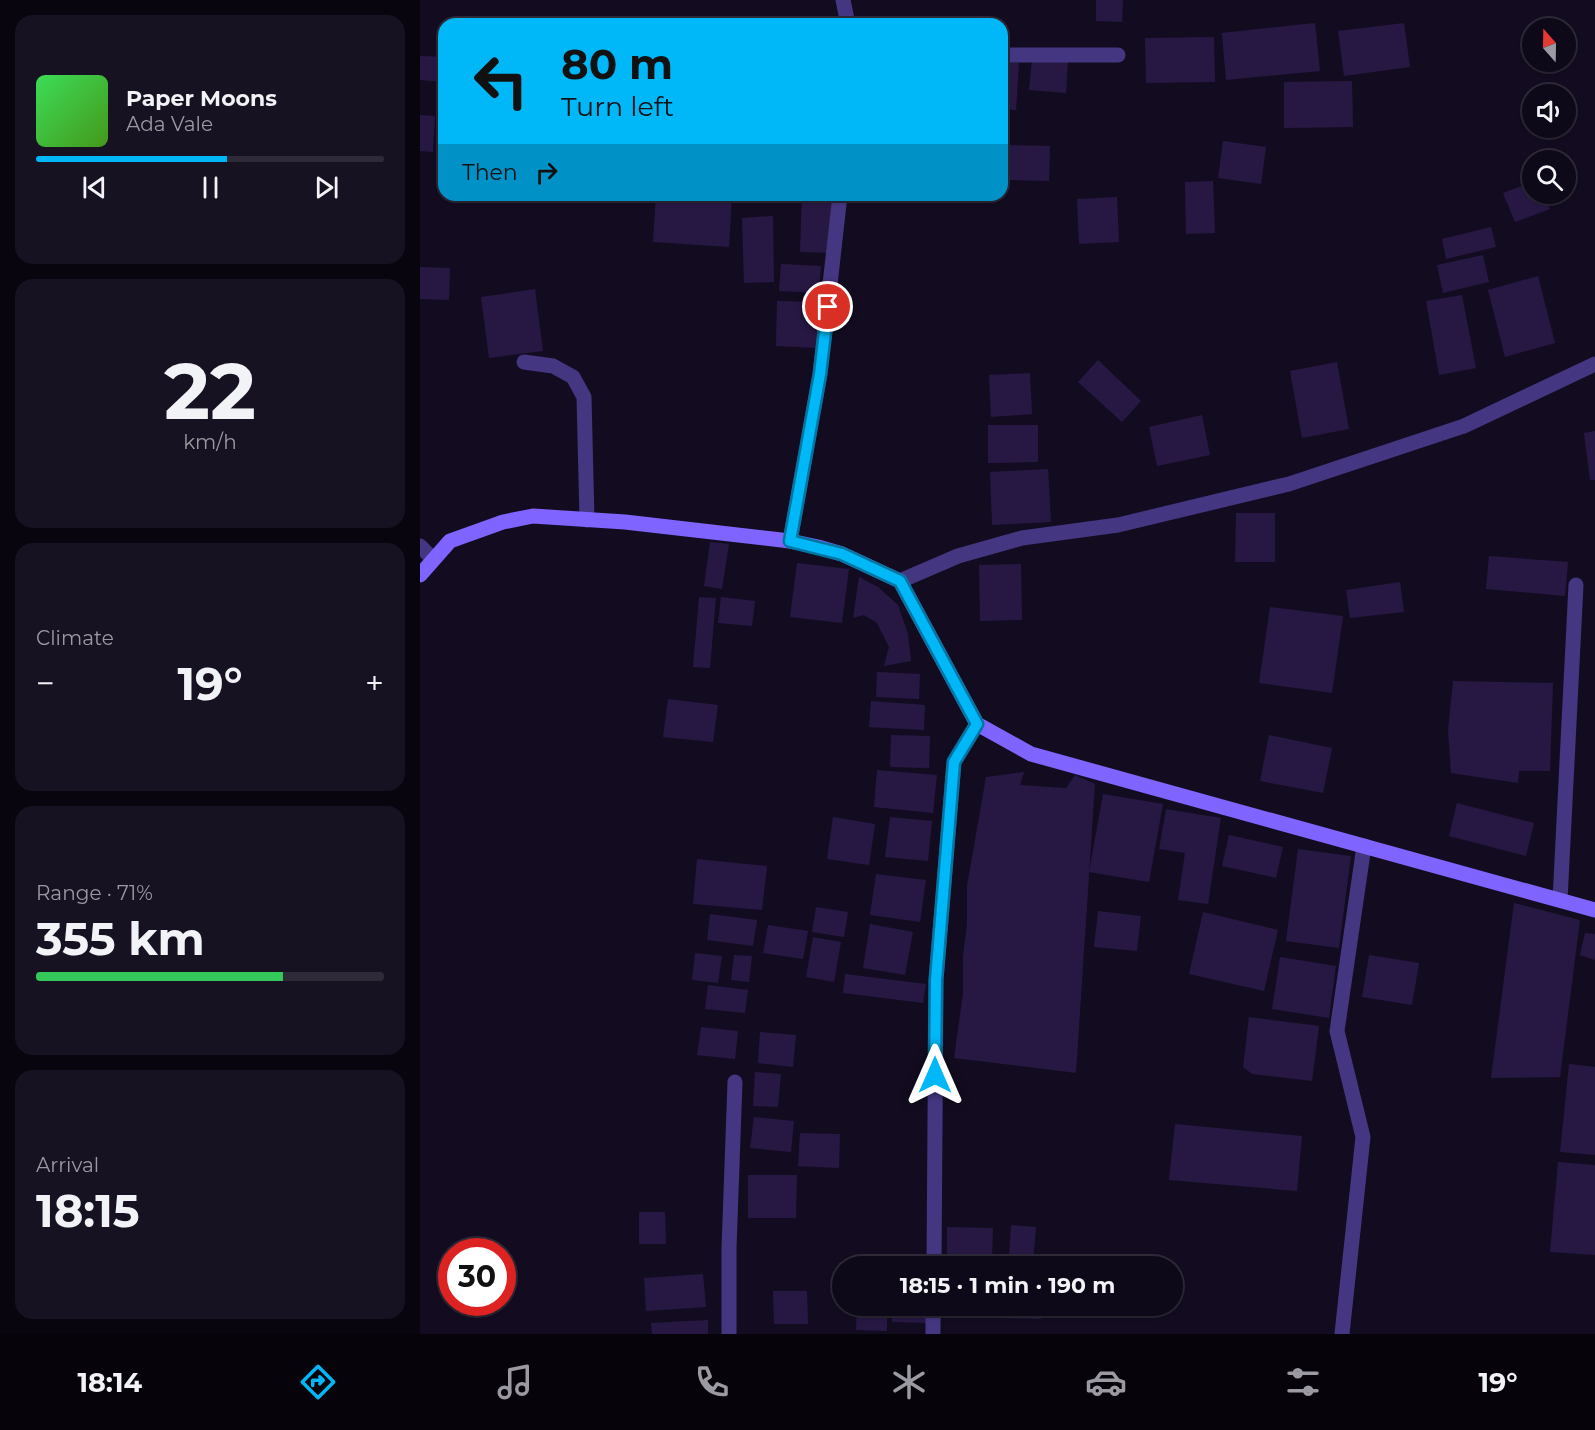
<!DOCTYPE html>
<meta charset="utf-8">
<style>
:root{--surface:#0e0919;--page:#171222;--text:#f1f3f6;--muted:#9b9aa2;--line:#2e2a38;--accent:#00b7f8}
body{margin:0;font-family:Montserrat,sans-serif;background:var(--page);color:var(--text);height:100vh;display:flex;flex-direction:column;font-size:22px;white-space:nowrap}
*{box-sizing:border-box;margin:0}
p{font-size:20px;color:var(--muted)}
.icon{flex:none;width:33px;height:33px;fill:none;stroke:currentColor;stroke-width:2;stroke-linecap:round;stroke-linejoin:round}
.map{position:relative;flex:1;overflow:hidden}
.side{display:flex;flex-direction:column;gap:15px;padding:15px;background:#08050e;width:420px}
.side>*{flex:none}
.top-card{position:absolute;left:18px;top:18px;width:570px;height:183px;border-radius:18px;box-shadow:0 2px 4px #0004,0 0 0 2px var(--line);background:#00b7f8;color:#111;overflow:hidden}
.needle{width:39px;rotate:340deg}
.fabs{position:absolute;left:1102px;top:18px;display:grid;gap:12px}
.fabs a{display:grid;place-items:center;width:54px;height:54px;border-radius:50%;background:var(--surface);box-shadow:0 2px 4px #0004,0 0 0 2px var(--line);font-size:30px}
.speed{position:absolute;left:18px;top:1238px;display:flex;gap:12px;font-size:30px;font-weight:700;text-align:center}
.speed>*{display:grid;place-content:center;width:78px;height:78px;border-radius:50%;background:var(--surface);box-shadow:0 2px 4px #0004,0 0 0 2px var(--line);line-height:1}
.speed .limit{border:9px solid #d22;background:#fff;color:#111}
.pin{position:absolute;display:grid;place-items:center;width:51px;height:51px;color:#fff;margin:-26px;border:3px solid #fff;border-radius:50%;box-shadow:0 2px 6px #0007}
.me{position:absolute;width:66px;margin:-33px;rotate:0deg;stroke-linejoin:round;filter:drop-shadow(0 0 4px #0008)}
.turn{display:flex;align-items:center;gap:21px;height:126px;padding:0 24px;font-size:27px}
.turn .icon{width:78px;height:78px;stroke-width:2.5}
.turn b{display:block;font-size:42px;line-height:51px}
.then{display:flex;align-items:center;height:57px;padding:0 24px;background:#0003;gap:12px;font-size:22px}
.big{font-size:45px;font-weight:700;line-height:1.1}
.side .card{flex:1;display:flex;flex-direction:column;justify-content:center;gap:9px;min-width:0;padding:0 21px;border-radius:18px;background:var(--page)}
.side .dial{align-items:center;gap:0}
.dial b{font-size:78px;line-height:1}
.song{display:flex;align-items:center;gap:18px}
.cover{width:72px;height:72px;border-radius:9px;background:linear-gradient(135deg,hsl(130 70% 55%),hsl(100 70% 35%))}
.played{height:6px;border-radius:3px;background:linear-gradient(90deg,var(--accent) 55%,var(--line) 55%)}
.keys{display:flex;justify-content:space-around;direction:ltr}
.heat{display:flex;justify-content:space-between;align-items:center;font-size:33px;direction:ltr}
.charge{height:9px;border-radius:4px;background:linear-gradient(90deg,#34c759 71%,var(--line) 0)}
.trip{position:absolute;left:412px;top:1256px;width:351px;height:60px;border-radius:30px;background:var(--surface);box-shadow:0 2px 4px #0004,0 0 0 2px var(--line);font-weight:700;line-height:60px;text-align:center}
.dock{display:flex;height:96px;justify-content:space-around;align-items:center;background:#06040a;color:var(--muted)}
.dock .icon{width:42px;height:42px}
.dock .current{color:var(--accent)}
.dock b{font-size:27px;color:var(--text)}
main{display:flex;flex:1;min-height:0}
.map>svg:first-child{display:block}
.building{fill:#271843}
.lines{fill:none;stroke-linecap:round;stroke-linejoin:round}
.street{stroke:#453682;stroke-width:15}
.secondary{stroke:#8064ff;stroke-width:15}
.route-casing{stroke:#0077a1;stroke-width:15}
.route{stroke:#00b7f8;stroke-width:10}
</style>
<main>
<section class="side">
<div class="card">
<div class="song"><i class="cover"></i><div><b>Paper Moons</b><p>Ada Vale</p></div></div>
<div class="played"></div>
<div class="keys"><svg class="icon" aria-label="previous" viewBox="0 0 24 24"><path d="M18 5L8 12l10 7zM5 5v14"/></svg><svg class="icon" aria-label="pause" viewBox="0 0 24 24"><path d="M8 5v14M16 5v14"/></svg><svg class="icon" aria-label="next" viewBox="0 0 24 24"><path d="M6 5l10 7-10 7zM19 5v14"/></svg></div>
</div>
<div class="card dial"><b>22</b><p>km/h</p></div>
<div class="card"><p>Climate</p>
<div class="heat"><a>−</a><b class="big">19°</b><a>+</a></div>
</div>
<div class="card"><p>Range · 71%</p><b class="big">355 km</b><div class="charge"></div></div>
<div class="card"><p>Arrival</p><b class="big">18:15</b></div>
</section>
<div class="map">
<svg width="1175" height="1334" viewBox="0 0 1175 1334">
<rect width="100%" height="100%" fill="#130c21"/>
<!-- building -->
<g class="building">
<polygon points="676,0 703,0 702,22 676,21"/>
<polygon points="895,23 900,71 806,80 802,33"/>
<polygon points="984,23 990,67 924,76 918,31"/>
<polygon points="794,37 795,82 726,83 725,38"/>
<polygon points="0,56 24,57 24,82 0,80"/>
<polygon points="612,60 648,62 646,93 609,90"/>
<polygon points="582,62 599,63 596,110 582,109"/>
<polygon points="932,81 933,127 864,128 864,82"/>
<polygon points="0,115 15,116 13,152 0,151"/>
<polygon points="803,141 846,147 841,184 798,178"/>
<polygon points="588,145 630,146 629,181 587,180"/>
<polygon points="793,181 795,233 766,234 765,182"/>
<polygon points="1113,182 1113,194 1124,194 1130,209 1095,222 1083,193"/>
<polygon points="236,195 312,196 309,247 233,242"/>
<polygon points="382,195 412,195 411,253 380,252"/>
<polygon points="697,197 699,242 659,244 657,199"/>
<polygon points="353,216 354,282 324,283 322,218"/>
<polygon points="1071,227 1076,247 1026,259 1022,239"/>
<polygon points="1063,255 1069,282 1023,293 1017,265"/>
<polygon points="361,264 401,266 399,293 359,291"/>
<polygon points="0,267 30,268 29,300 0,299"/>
<polygon points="1118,276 1135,343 1085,357 1068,290"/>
<polygon points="115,289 123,351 69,358 61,297"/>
<polygon points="1042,295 1056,368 1019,375 1006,301"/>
<polygon points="357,301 398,302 397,348 356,346"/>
<polygon points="678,360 721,401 702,422 658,382"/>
<polygon points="917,362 929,429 882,438 870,371"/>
<polygon points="610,373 612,414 571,417 569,375"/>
<polygon points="782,415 790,455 737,466 729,427"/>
<polygon points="568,425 618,425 618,462 568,463"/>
<polygon points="1175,431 1175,480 1170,480 1164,433"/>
<polygon points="628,469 631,522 572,525 570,472"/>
<polygon points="816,513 855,513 855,562 815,562"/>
<polygon points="290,542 309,544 302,589 284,586"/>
<polygon points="1069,556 1148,562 1145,596 1066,589"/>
<polygon points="377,563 429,569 422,623 370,617"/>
<polygon points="601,564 602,620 560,621 559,565"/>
<polygon points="439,577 458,587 478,605 488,634 491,661 464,666 469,647 457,623 444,615 433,618"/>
<polygon points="980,582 984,612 930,618 926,590"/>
<polygon points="279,597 296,598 290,668 273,667"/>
<polygon points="301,597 335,601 332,626 298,623"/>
<polygon points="850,607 923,616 912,693 839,683"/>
<polygon points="457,672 500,674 499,699 456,697"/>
<polygon points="1033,681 1133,683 1130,771 1099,771 1098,783 1031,773 1028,730"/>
<polygon points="248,699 298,705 293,742 243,737"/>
<polygon points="451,701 505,705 504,730 449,727"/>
<polygon points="471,735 510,736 509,768 470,767"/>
<polygon points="849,735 912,748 903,793 840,781"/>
<polygon points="457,770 517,775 513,813 454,807"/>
<polygon points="604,772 600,785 646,788 655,775 675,784 656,1073 534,1058 543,994 543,956 547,924 547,886 566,777"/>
<polygon points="683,794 743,804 729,882 669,872"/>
<polygon points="1037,803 1114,823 1106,856 1029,836"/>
<polygon points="746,809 801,818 788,904 758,900 765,853 739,849"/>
<polygon points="413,817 455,824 449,865 407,859"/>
<polygon points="470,817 512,821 508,861 465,857"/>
<polygon points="809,835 863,847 856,878 802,866"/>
<polygon points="878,849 931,856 919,948 866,941"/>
<polygon points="277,859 347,866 342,910 273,904"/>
<polygon points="456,874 506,880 500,922 450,915"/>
<polygon points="1094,903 1160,920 1140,1077 1071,1078"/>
<polygon points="396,907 428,912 424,937 392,932"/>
<polygon points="678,911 721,916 717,951 674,947"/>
<polygon points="783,912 858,930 844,991 769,974"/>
<polygon points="290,914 337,920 333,946 287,940"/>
<polygon points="450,924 493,932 485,975 443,968"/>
<polygon points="348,925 388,931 383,959 343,953"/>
<polygon points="1165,933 1175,934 1175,960 1160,955"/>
<polygon points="393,937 421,942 414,982 386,977"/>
<polygon points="275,953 302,956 298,983 272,980"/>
<polygon points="314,955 332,956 329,982 311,980"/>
<polygon points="949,955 999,963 992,1005 942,997"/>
<polygon points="860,957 916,966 909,1018 852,1009"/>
<polygon points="425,974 506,984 503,1003 423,993"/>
<polygon points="288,985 328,990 325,1013 285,1009"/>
<polygon points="829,1017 899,1026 892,1081 832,1074 823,1067"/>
<polygon points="281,1027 318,1031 315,1059 277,1055"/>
<polygon points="340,1032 376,1035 373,1067 338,1063"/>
<polygon points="1149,1064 1175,1067 1175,1155 1140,1152"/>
<polygon points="335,1072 361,1074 358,1107 333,1106"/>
<polygon points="334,1117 374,1121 371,1152 330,1148"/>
<polygon points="755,1124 882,1136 877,1191 749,1180"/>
<polygon points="380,1133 420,1134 419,1168 378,1166"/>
<polygon points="1138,1162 1175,1165 1175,1255 1130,1252"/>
<polygon points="328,1175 377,1175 376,1218 328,1218"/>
<polygon points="219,1212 245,1212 246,1244 219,1244"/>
<polygon points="591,1225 616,1227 613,1262 589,1260"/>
<polygon points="527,1227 573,1228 572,1258 527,1258"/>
<polygon points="283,1274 286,1307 226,1311 224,1278"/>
<polygon points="353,1291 387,1291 388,1324 354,1324"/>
<polygon points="437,1305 467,1305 467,1331 436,1330"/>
<polygon points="473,1305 508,1305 507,1323 472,1322"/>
<polygon points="578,1305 622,1305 621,1319 578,1318"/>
<rect x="641" y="1305" width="51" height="11"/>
<polygon points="288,1320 288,1334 232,1334 231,1323"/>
</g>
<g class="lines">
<!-- street -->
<g class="street">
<polyline points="423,0 428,24"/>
<polyline points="582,55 698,55"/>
<polyline points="104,362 133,366 153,377 164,397 167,520"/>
<polyline points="370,541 400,374 420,195"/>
<polyline points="0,546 13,559"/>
<polyline points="480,581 538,556 602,538 698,525 869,484 1044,426 1175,364"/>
<polyline points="1140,900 1156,585"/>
<polyline points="514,1266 516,980 534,762 557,724"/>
<polyline points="309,1334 309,1248 315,1082"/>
<polyline points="513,1334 513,1305"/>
<polyline points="922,1334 943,1137 917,1031 944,846"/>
</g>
<!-- secondary -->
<polyline class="secondary" points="0,575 30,541 83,522 113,516 205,522 370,541 398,547 422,554 480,581 557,724 611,754 1175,910"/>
</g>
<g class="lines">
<!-- route casing -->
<g class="route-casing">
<polyline id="route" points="408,307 400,374 370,541 422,554 480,581 557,724 534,762 516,980 515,1075"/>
</g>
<!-- route -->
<use href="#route" class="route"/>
</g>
</svg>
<div class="fabs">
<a><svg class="needle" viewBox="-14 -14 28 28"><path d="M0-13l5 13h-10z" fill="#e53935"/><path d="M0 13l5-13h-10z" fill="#9b9aa2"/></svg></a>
<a><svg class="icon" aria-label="sound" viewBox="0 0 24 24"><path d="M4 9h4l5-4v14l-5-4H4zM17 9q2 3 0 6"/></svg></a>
<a><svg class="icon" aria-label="search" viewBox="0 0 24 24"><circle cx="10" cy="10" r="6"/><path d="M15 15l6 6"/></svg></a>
</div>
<div class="speed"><div class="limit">30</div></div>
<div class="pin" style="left:408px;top:307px;background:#d93025"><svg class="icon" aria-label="arrive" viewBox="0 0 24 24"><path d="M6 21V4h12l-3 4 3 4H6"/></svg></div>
<svg class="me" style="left:515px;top:1075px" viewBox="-20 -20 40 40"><path d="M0-17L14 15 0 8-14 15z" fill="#00b7f8" stroke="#fff" stroke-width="4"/></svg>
<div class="trip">18:15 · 1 min · 190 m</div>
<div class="top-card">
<div class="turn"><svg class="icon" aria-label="left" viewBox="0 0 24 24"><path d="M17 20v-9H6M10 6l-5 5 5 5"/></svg><div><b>80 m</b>Turn left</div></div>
<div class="then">Then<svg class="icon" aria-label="right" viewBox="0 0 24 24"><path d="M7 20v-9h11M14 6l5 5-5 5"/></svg></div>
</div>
</div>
</main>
<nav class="dock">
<b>18:14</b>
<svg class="icon current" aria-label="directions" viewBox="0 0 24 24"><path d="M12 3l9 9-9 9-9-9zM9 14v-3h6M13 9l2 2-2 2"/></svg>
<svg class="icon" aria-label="music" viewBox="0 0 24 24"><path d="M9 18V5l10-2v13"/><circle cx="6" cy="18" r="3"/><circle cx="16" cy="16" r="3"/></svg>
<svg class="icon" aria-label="phone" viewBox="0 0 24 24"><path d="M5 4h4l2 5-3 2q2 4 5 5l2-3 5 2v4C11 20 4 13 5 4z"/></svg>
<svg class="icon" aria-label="climate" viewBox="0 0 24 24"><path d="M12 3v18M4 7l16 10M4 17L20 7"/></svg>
<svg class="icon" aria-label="car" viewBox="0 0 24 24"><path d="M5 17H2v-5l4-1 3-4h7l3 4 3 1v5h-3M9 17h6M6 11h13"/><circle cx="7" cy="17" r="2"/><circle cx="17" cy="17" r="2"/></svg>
<svg class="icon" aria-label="filters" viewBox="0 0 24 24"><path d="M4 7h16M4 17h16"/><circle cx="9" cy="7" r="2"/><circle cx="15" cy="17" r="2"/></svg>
<b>19°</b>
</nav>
